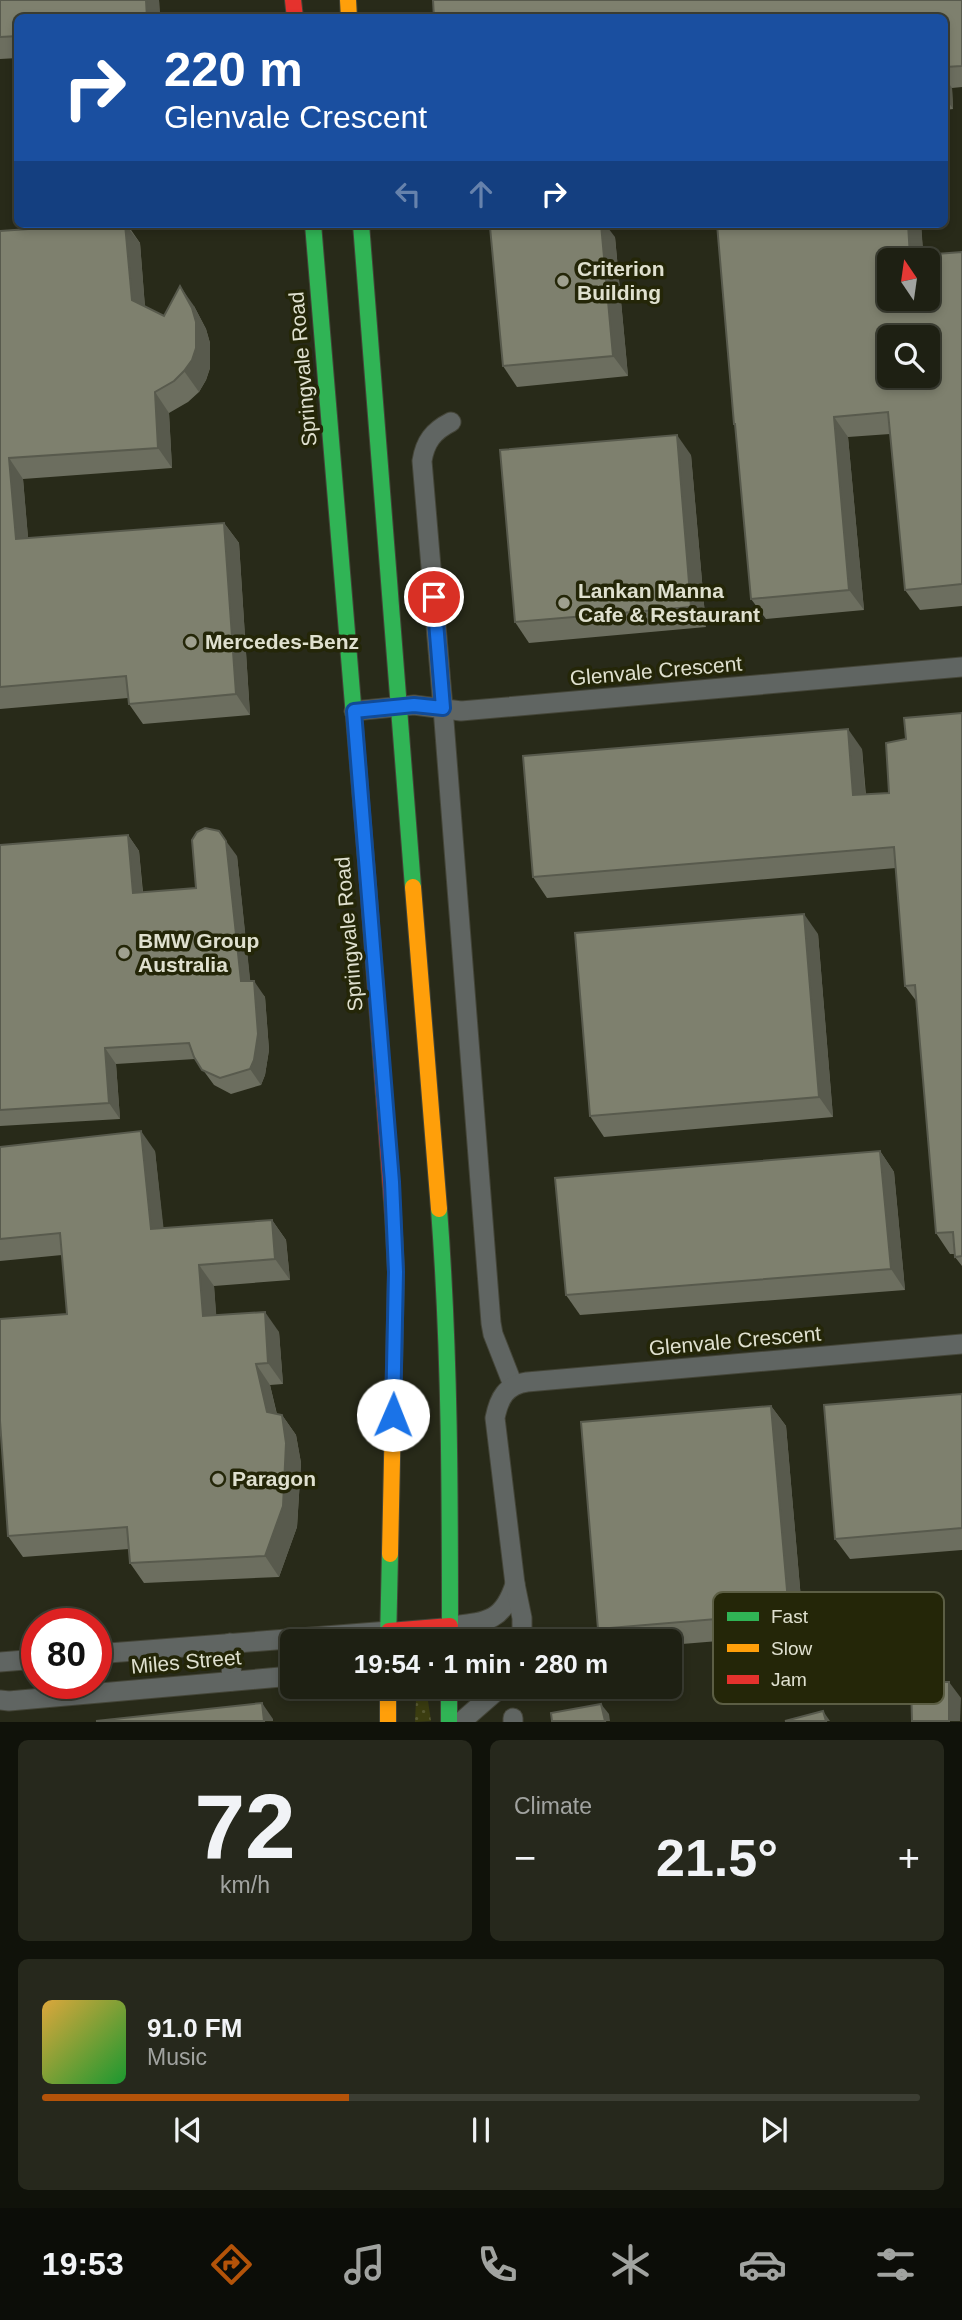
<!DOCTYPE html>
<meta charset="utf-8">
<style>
:root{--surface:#1e2013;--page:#26281c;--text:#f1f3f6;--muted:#a1a3a0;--line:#3c3e33;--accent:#b45309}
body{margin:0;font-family:Helvetica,sans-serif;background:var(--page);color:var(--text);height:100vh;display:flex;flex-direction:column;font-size:26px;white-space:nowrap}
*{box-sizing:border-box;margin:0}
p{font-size:23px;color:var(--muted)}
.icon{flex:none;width:38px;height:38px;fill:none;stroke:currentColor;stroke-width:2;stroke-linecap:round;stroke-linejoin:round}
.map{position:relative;height:1722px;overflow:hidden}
.drawer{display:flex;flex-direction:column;gap:18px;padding:18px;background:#10120a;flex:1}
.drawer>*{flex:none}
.guide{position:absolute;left:14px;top:14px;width:934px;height:214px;border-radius:10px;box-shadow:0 4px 10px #0003,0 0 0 2px var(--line);background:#1a4fa0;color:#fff;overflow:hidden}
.needle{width:46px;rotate:347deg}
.controls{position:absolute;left:877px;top:248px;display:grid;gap:14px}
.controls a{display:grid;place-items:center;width:63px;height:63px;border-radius:10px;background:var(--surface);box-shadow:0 4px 10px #0003,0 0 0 2px var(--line);font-size:35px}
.speed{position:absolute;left:21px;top:1608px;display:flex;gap:14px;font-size:35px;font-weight:700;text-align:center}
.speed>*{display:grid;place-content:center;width:91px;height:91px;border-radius:50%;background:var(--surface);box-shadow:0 4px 10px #0003,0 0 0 2px var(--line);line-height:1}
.speed .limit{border:10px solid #d22;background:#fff;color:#111}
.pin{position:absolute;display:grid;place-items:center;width:60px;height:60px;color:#fff;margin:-30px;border:4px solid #fff;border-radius:50%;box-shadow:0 2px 7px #0007}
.me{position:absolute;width:77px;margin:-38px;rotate:1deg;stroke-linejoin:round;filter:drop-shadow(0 0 5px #0008)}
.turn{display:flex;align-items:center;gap:24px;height:147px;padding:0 35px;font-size:32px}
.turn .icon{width:91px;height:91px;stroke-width:2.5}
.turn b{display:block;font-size:49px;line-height:60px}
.lanes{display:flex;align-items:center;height:66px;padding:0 35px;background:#0003;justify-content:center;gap:35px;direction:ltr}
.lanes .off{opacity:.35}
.big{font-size:52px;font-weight:600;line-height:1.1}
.drawer .card{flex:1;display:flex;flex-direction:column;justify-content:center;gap:10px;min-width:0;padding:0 24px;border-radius:10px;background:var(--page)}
.drawer .dial{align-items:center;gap:0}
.dial b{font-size:91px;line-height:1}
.song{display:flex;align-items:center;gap:21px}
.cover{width:84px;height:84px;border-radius:10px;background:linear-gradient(135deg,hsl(40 70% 55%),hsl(130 70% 35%))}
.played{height:7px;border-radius:4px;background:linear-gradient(90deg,var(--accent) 35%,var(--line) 35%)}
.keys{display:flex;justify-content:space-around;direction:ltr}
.heat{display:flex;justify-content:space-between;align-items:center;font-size:38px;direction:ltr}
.drawer .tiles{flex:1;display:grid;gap:18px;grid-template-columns:1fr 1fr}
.card:last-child{grid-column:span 2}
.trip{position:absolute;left:280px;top:1629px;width:402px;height:70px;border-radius:10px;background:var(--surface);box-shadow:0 4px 10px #0003,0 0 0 2px var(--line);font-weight:600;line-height:70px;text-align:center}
.tab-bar{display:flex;height:112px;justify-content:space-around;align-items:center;background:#0c0d08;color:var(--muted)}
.tab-bar .icon{width:49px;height:49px}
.tab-bar .current{color:var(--accent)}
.tab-bar b{font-size:32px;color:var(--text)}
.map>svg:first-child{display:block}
.grass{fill:url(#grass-dots)}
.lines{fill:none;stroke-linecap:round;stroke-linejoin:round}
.street-casing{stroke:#444538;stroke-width:21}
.fast-casing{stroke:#444538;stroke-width:18}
.slow-casing{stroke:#444538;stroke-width:18}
.jam-casing{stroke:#444538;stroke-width:18}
.street{stroke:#606562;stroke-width:19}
.fast{stroke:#30b455;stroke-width:16}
.slow{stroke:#ff9f0a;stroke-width:16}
.jam{stroke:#e5322d;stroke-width:16}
.wall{fill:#6c6e5f}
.shaded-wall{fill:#585a4d}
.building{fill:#7e806e;stroke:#585a4d;stroke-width:2;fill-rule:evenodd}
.route-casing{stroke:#114b97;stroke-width:18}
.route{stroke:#1a73e8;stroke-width:12}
.poi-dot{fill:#9fa08f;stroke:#242608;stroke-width:2.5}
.labels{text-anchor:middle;stroke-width:7;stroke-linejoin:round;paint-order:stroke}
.poi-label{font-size:21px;font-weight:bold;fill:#dfe0cf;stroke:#242608;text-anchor:start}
.street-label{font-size:21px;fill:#dfe0cf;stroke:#242608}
.key{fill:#242608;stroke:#5c5e44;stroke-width:2}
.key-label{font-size:19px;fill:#dfe0cf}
</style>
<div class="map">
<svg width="962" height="1722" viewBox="0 0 962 1722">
<defs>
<pattern id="grass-dots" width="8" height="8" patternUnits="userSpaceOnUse" patternTransform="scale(1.75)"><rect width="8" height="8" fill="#3b3d10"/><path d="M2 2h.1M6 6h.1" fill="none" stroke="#575932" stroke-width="1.8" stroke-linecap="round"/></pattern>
</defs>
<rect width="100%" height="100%" fill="#282a19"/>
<!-- grass -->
<polygon class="grass" points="416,1700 428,1701 431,1721 415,1722"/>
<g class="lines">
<!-- street casing -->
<g class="street-casing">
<g id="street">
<path d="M451,422C433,431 425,442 422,461L443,708L491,1323L493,1334L513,1385"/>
<polyline points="354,711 414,705 461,711 962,667"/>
<path d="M450,1626C486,1622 503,1622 515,1584"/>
<path d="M516,1642L522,1637V1618L515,1584L495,1418C499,1398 506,1385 527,1382L962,1344"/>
<polyline points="230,1643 232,1681"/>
<polyline points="96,1654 389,1631"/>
<polyline points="0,1662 37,1659"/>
<polyline points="0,1700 9,1701 292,1676"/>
<polyline points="513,1718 513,1722"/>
<polyline points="461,1722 501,1687"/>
</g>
</g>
<!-- fast casing -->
<g class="fast-casing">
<g id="fast">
<polyline points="313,224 368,885"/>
<polyline points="361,224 413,887"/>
<path d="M439,1209C450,1354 450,1497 450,1642"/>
<polyline points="388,1642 390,1554"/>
<polyline points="449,1687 449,1722"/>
</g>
</g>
<!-- slow casing -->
<g class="slow-casing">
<g id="slow">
<polyline points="348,0 349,18"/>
<polyline points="413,887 439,1209"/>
<polyline points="390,1554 396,1272 393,1215"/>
<polyline points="388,1687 388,1722"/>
</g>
</g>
<!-- jam casing -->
<g class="jam-casing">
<g id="jam">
<polyline points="293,0 295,18"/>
<polyline points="368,885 393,1215"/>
<polyline points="389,1631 450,1626"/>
</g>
</g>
<!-- street -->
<use href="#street" class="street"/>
<!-- fast -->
<use href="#fast" class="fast"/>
<!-- slow -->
<use href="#slow" class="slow"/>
<!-- jam -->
<use href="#jam" class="jam"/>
</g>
<!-- wall -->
<g class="wall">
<polygon points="0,0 159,0 160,18 18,18 18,58 0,59"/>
<polygon points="962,0 962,87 952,88 953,109 945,110 945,18"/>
<polygon points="100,224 127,224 140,243 145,307 164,316 194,306 206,329 210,343 210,368 206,380 199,392 188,402 169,413 172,468 23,479 28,538 224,523 239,543 250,715 143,724 129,704 128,698 0,709 0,231"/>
<polygon points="717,224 921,224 923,255 962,252 962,606 920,610 905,590 890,434 848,437 864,610 766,619 751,599 736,427 734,424"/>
<polygon points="615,237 628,376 517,387 503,366"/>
<polygon points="691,455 706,627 529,643 515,622"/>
<polygon points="962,713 962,1266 955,1257 955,1254 950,1254 936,1233 917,1002 905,986 896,868 547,898 533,877 862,749 866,795 889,793 906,739"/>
<polygon points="128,835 139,851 143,892 196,888 237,856 250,981 265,997 269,1050 265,1075 261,1085 231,1094 214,1085 195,1059 116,1064 120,1119 0,1126 0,845"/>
<polygon points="818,934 833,1117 604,1137 590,1116"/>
<polygon points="0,1147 155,1151 163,1228 272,1220 286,1240 290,1280 214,1286 216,1315 279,1332 283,1384 270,1385 277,1414 282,1415 296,1435 301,1463 297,1527 279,1577 144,1583 130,1563 129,1549 23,1557 8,1536 67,1314 62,1255 0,1261"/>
<polygon points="880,1151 894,1172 905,1290 580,1315 566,1295"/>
<polygon points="962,1394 962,1550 850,1559 835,1539"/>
<polygon points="771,1406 786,1426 804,1634 670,1645 670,1642 607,1642 598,1629"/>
</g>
<!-- shaded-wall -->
<g class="shaded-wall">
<polygon points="146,0 159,0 160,18 147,18"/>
<polygon points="945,78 952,88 953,109 945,97"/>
<polygon points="125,224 140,243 146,321 132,300"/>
<polygon points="601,224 605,224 615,237 628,376 613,356"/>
<polygon points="908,224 921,224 924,261 910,256"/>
<polygon points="180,286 194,306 206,329 210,343 210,368 206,380 199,392 184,371"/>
<polygon points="155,392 169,413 172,468 158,448"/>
<polygon points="834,417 848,437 864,610 849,590"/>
<polygon points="677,435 691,455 706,627 691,607"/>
<polygon points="9,458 23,479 30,560 16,539"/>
<polygon points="224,523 239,543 250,715 236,694"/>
<polygon points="848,729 862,749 867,816 853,795"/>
<polygon points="128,835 139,851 144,909 133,893"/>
<polygon points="226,841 237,856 252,997 241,981"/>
<polygon points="804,914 818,934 833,1117 819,1097"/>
<polygon points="254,981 265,997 269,1050 265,1075 261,1085 250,1069"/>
<polygon points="105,1048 116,1064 120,1119 109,1103"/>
<polygon points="141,1131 155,1151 166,1250 151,1229"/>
<polygon points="880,1151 894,1172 905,1290 891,1269"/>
<polygon points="272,1220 286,1240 290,1280 275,1259"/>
<polygon points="199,1265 214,1286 218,1337 203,1316"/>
<polygon points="265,1312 279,1332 283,1384 268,1363"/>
<polygon points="256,1364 270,1385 281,1433 267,1412"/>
<polygon points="771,1406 786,1426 804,1634 789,1613"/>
<polygon points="282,1415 296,1435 301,1463 297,1527 279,1577 265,1556"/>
<polygon points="949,1682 961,1698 960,1721 949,1721"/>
<polygon points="262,1703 273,1719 273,1721 264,1721"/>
<polygon points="601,1704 609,1714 610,1721 605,1721"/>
<polygon points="823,1711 830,1721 826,1721"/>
</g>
<!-- building -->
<g class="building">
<polygon points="0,0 146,0 147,18 18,18 18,36 0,37"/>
<polygon points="433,0 962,0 962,66 945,67 945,18 434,18"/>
<polygon points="100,224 125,224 132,300 164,316 180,286 192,308 196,322 196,348 192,360 184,371 174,381 155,392 158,448 9,458 16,539 224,523 236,694 129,704 126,676 0,687 0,231"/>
<polygon points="522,224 601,224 613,356 503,366 490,227"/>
<path d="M717,224H908L910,256L962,252V584L905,590L888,412L834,417L849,590L751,599L735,424H734ZM889,261H928V299H889ZM889,338H928V376H889Z"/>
<polygon points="677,435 691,607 515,622 500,450"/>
<polygon points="962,713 962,1256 955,1257 953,1232 936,1233 915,985 905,986 894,847 533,877 523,756 848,729 853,795 889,793 886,743 906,739 904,718"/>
<polygon points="205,828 219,831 226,841 241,981 254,981 258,1034 254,1060 250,1069 220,1078 202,1070 194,1057 189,1043 105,1048 109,1103 0,1110 0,845 128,835 133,893 196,888 192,840 197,832"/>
<polygon points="804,914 819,1097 590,1116 575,933"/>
<polygon points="141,1131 151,1229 272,1220 275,1259 199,1265 203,1316 265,1312 268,1363 256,1364 267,1412 282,1415 286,1443 283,1506 265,1556 130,1563 127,1527 8,1536 0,1421 0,1319 67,1314 60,1233 0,1239 0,1147"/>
<polygon points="880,1151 891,1269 566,1295 555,1178"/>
<polygon points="962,1394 962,1528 835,1539 824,1405"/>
<polygon points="771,1406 789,1613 598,1629 581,1422"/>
<polygon points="911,1682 949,1682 949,1721 912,1721"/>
<polygon points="262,1703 264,1721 96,1721"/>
<polygon points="601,1704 605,1721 552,1721 551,1713"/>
<polygon points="823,1711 826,1721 785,1721"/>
</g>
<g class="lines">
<!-- route casing -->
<g class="route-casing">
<polyline id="route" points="393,1415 396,1272 392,1182 354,711 414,705 443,708 434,597"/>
</g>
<!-- route -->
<use href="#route" class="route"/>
</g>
<!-- markers -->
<g class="poi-dot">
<circle cx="563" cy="281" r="7"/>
<circle cx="564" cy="603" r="7"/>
<circle cx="191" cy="642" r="7"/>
<circle cx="124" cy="953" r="7"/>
<circle cx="218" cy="1479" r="7"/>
</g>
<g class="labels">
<!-- poi labels -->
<g class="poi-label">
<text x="577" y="276">Criterion<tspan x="577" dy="24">Building</tspan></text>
<text x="578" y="598">Lankan Manna<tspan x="578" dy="24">Cafe &amp; Restaurant</tspan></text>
<text x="205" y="649">Mercedes-Benz</text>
<text x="138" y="948">BMW Group<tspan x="138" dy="24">Australia</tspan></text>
<text x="232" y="1486">Paragon</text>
</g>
<!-- street labels -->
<g class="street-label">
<text transform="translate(303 369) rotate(-95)" y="7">Springvale Road</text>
<text transform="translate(656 671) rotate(-5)" y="7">Glenvale Crescent</text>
<text transform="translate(349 934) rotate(-95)" y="7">Springvale Road</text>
<text transform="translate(735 1341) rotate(-5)" y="7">Glenvale Crescent</text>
<text transform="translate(186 1662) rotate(-5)" y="7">Miles Street</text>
</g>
</g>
<!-- legend -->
<rect x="713" y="1592" width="231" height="112" rx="10" class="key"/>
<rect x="727" y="1612" width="32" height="9" fill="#30b455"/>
<rect x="727" y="1644" width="32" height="8" fill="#ff9f0a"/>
<rect x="727" y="1675" width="32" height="9" fill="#e5322d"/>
<g class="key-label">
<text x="771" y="1623">Fast</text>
<text x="771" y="1655">Slow</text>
<text x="771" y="1686">Jam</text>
</g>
</svg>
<div class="controls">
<a><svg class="needle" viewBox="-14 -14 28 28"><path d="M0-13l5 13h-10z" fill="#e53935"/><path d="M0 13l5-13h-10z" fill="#a1a3a0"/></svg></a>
<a><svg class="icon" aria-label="search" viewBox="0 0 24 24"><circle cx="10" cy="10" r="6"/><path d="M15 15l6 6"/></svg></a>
</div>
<div class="speed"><div class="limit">80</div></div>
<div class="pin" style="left:434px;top:597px;background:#d93025"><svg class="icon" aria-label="arrive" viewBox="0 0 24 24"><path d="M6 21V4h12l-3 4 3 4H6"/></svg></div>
<svg class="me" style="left:393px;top:1415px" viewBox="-20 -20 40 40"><circle r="19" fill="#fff"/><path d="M0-13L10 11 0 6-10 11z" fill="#1a73e8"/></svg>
<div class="trip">19:54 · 1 min · 280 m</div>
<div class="guide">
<div class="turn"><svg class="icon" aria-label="right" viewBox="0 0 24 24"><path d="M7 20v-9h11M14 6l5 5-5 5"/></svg><div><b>220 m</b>Glenvale Crescent</div></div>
<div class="lanes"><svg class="icon off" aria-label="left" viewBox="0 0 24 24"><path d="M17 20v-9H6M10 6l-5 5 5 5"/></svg><svg class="icon off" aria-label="ahead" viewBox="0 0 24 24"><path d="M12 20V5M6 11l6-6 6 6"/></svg><svg class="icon" aria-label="right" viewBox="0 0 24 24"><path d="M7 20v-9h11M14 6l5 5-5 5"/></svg></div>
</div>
</div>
<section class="drawer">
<div class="tiles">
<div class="card dial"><b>72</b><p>km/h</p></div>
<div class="card"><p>Climate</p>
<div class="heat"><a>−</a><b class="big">21.5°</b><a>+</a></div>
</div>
<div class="card">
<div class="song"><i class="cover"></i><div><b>91.0 FM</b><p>Music</p></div></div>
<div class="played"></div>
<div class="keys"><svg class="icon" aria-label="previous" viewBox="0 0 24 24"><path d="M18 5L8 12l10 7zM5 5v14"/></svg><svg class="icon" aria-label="pause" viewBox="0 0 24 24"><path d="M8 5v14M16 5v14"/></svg><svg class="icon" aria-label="next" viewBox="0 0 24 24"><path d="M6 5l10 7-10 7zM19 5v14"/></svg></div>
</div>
</div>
</section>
<nav class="tab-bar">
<b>19:53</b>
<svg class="icon current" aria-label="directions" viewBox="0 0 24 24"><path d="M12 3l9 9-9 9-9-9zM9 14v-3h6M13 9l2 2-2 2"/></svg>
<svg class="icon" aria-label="music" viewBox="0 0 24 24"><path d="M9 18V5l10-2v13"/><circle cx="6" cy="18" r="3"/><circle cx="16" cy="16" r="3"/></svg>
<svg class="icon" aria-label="phone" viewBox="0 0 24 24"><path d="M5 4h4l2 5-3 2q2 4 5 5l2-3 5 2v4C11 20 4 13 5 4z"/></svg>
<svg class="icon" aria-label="climate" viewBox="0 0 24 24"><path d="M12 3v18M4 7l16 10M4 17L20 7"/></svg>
<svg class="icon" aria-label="car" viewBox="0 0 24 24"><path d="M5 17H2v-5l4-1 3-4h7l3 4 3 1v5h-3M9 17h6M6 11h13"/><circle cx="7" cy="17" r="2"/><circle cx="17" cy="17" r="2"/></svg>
<svg class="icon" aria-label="filters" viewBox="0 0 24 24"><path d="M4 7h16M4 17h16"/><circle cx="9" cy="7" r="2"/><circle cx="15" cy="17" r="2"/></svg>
</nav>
